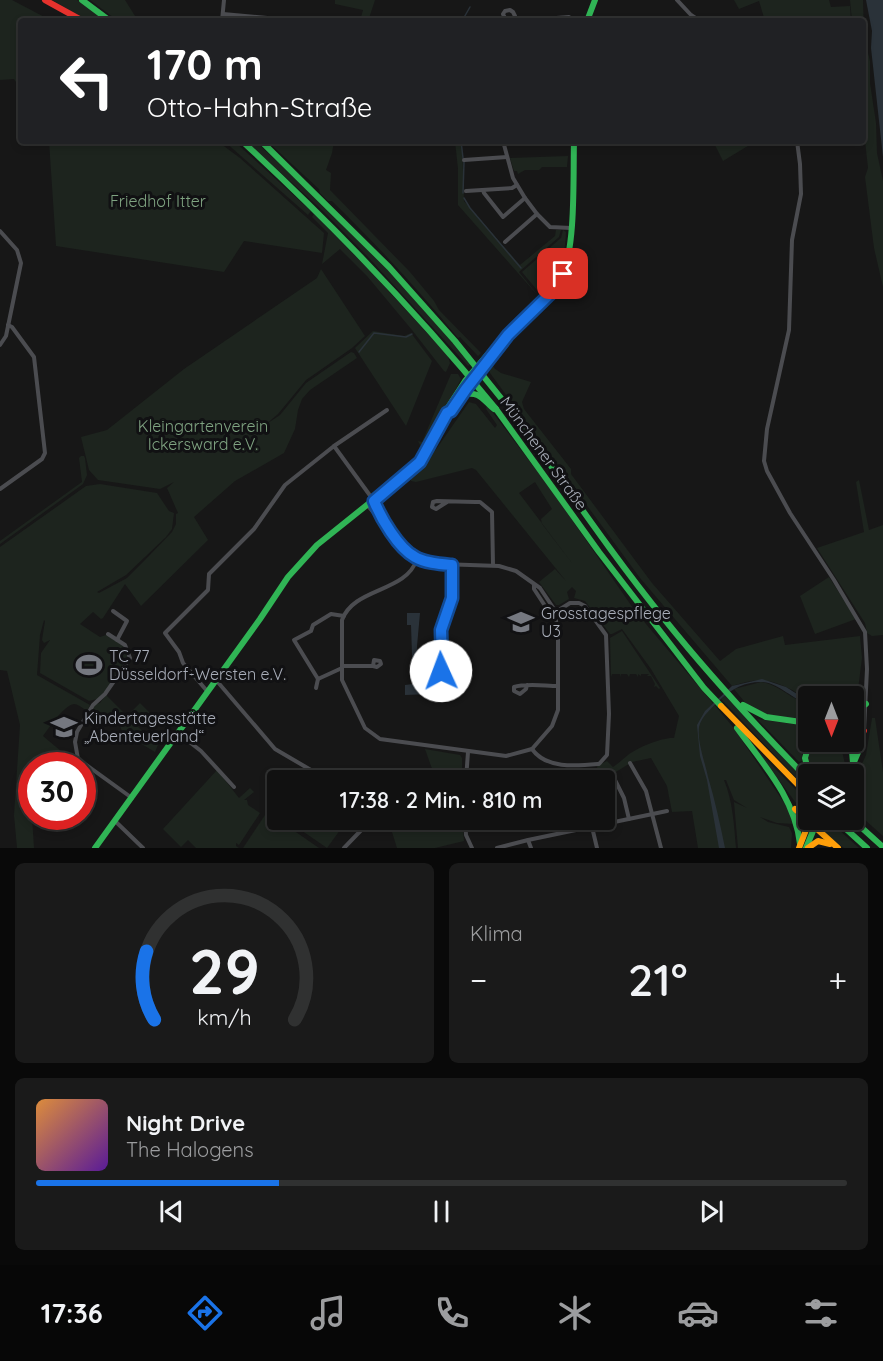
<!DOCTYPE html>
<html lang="de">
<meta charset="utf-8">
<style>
:root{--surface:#111;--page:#1a1a1a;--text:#f1f3f6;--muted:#9c9d9f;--line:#303131;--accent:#1a73e8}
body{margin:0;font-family:Quicksand,sans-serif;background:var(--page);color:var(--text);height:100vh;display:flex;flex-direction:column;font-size:22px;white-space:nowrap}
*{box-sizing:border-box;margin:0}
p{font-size:20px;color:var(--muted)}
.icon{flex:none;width:33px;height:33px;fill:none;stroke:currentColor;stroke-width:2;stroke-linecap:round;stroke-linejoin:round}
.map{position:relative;height:848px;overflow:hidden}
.drawer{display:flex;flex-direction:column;gap:15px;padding:15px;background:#090909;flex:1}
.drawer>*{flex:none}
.banner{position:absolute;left:18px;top:18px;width:848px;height:126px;border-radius:6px;box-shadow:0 3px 9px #0003,0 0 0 2px var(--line);background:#202124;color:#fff;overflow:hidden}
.needle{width:39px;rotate:180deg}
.buttons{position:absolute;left:798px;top:686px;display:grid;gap:12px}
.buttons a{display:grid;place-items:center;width:66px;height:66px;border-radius:6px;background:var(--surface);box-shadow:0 3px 9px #0003,0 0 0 2px var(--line);font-size:30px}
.speed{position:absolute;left:18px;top:752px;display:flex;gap:12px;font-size:30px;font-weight:700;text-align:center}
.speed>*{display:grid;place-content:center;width:78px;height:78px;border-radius:50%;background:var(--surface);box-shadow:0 3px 9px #0003,0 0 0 2px var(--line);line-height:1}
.speed .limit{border:9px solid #d22;background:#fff;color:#111}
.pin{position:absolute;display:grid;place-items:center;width:51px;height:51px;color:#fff;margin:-26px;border-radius:12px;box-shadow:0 3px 9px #0006}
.me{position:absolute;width:66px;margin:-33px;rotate:358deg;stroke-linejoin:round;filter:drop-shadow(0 0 4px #0008)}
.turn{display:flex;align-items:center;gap:21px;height:126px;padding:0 30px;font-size:27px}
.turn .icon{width:78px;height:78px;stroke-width:2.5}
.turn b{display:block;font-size:42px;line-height:51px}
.big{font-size:45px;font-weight:600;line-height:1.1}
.drawer .card{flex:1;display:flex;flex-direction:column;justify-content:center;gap:9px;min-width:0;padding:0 21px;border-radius:9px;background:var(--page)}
.drawer .dial{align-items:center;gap:0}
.dial svg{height:156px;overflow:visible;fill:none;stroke:var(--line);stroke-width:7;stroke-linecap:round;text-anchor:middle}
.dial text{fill:var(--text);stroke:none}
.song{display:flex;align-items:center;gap:18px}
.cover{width:72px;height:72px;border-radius:9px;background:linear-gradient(135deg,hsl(30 70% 55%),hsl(270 70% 35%))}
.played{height:6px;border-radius:3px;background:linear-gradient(90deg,var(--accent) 30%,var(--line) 30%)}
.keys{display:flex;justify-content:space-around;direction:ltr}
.heat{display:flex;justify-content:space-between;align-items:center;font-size:33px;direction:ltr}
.drawer .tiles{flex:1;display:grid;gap:15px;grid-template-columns:1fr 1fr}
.card:last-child{grid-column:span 2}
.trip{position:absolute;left:267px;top:770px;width:348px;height:60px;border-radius:6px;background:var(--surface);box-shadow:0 3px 9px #0003,0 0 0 2px var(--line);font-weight:600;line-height:60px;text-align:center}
.dock{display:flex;height:96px;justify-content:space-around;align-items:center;background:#070707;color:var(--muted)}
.dock .icon{width:42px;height:42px}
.dock .current{color:var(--accent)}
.dock b{font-size:27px;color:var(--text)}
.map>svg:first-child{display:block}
.green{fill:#1d241e;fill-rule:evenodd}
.water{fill:#2a3239}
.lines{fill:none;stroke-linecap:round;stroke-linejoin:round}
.stream{stroke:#2a3239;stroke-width:1.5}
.street{stroke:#4b4c50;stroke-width:4}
.fast{stroke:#30b455;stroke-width:6}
.slow{stroke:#ff9f0a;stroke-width:6}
.jam{stroke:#e5322d;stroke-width:6}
.route-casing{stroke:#114b97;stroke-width:15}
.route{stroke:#1a73e8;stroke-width:10}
.labels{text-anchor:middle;stroke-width:6;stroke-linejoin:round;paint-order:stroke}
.park-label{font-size:16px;fill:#7fa381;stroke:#111113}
.street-label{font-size:16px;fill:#a8adb8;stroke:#111113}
.poi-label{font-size:16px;fill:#a8adb8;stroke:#111113;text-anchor:start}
</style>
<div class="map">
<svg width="883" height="848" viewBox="0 0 883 848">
<rect width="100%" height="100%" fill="#171717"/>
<!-- green -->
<g class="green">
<polygon points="0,0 12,0 52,21 21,21 21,90 14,79 0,80"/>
<polygon points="52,0 77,0 105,21 88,21"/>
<polygon points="90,0 125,0 135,16 141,21 118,21"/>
<polygon points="335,0 375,0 368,21 360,21 363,10 335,4"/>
<polygon points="734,0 829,0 831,7 850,6 851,21 765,21 759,1 739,9"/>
<polygon points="850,0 863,0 864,36 870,61 870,83 876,123 877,153 883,181 883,287 874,248 865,177 868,168 862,113 862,21 852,21"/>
<polygon points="49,141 217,141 240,158 324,233 322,253 244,241 224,272 56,246"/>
<polygon points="224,141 234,141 311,211 308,215"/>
<path d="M246,141H255C331,210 406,283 471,364L468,366L369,258L324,212Z"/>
<path d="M267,141H334L332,153L326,170L331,173L330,190L410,272L434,301L439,310L481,353L478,356L460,337L458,338C419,290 376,244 332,201H328L320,193L319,189Z"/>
<polygon points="455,141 462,141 464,201 520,265 555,236 556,230 561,230 559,237 519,272 540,298 458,205 458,169"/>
<polygon points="713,141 756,141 723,161"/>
<polygon points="568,156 567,167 542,167 539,170 525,170 518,174 517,171 514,171 510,158"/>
<polygon points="314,214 371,272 448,356 450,363 446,372 444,371 412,330 367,276 340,249 322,264 328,233 312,217"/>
<path d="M563,230L566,232C565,256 560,279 542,296L522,272L561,238Z"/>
<path d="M321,269L365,336L352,348L306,380L278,414L265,425L280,415L306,383L351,352L354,353L357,358L310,390L302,399L298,410L295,429L284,453L235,481L194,517L208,540L141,606L125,584L103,618L101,619L93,612L80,624L100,637L106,635L123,645L128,659L101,698L89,701L40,673L41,653L50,640L44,643L42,640L45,621L44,620L40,635L37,675L90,705L87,711C84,709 78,704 74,704C63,706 49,728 43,736L68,757L66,760L50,751L43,754L39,765H32V816L34,848H17L14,815L20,725L7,671L0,670V547L86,486L100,484L157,493L169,511L174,513L172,529L166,537L126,575L97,592L99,593L127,578L144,561L172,532L176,524V514L178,513L167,488L174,482L160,489L98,480L89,470L81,437L107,430L184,369L317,278Z"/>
<polygon points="373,331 404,336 411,333 432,361 406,426 355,348"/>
<path d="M491,360L494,368L501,373L531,382L522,402L524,409L571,469V474L652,583L720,661L736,649L783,636L785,645L860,636L862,658L856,705H854V696H808V700C801,699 799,694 792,690C770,678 755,678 732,686L640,578L490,373L488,364Z"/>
<polygon points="451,374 458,374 461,379 424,449 422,449 418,441 422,442"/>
<path d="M469,402L476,404L495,428L497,425L486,409L487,405L550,488L635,611L733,727L795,819V824L777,823L760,817L768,822L789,827L792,833L791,848H738L734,802L747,808L734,800L726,780H724C733,802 734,825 736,848H698L692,811L672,812L667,786L651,758L632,762L603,780H592L598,775L597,766L607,761L613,767C619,763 623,759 628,755C638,747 663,737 674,738L679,716L651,669L622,629L612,634H610L585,601L574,598L576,591L572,587L567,592L569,599L559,605H556L539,582L555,569L566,581L476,470L472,468L416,482L411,481V478L437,448ZM535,482L552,509L541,519L542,524L575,567L519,493Z"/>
<polygon points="81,456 84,456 85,458 87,475 83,484 0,544 0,541 82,482 79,458"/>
<polygon points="859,480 869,530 883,525 883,635 872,636 867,633 865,623 817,548 864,532 856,482"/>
<polygon points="829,577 856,619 815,634 800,596"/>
<polygon points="622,631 660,688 659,689 656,686 654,687 655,684 651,676 647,676 649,674 641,674 641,676 638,674 638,677 636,674 630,674 629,677 627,674 621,674 621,677 620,674 612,674 611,677 610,638"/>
<path d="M761,682C779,684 791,700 808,703V720L772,717L748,706L734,689Z"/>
<polygon points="106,695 127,716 140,703 150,713 138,727 158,745 155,752 123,733 119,724 114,724 92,710 96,704 100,703"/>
<polygon points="725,695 808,783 808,790 721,699"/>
<polygon points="872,718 875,718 883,772 883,836 854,810 854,781 866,755"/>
<path d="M757,719L808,726C808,739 801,747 802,761L799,762Z"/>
<path d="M815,741H841L844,743L841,747L845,764L841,774H813C807,763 806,751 815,741Z"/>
<polygon points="425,749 460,755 462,758 462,780 436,780"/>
<polygon points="756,749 808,802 807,818"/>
<polygon points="217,770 239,798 250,788 254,792 244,800 247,800 248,805 260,813 239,845 236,843 236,846 239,848 196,848 188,840 181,847 163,829"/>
<polygon points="267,812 319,848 243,848"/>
<polygon points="285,819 348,819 327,848"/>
<polygon points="388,819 462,819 464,841 435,848 397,848"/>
<polygon points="827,819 859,848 844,848 823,834 821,826"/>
</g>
<!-- water -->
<g class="water">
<polygon points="866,0 883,0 883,157 871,48 872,31"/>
<polygon points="407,613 420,613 417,646 417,684 423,690 438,690 438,697 431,697 431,694 405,695 405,685 413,684 411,625 407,625"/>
<path d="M762,679L786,687L797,694L801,698L808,700V703C792,700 781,684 763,682C748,681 732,688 722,698C714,706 701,716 699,727C697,742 705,762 708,777C715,800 720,824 725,848H719L707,780L700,756L697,725L705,711L732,686Z"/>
</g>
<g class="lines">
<!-- stream -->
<g class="stream">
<polyline points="462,21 470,7"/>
<polyline points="461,141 463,158"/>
<polyline points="463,193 464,162"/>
<polyline points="464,198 470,208 521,268"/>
<polyline points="359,352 374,333 406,337 412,334"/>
</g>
<!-- street -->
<g class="street">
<polyline points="677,0 691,15 700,21"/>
<polyline points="223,14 300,21"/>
<polyline points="506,20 503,14 505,11 510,10 513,12 515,16 510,21"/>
<polyline points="222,21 224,0"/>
<polyline points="300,21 302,18 317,21"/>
<polyline points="518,21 569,17"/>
<polyline points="503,141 513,178 525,198 537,214 550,227 571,228"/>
<polyline points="797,141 800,164 801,194 792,240 789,330 767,429 764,461 767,471 790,513 834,580 865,632 867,669 864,731"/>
<polyline points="464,160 507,157"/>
<polyline points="483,190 484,193 503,217 525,198"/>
<polyline points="466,191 512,188 517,185"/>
<polyline points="0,231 17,250 21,263 6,336 0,345"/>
<polyline points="505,242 537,214"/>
<polyline points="334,446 387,410"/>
<polyline points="0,489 42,459 45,453 34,357 12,327 8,325"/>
<polyline points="447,502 436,509 432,507 433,502 437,501 475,502 480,502 492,512 493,565"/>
<polyline points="368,506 374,513 380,515"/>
<polyline points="534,585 534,589 549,612 554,613"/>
<polyline points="113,611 127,621 117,640"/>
<polyline points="342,666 373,666 377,667 381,664 380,661 374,660 373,666"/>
<path d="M444,666L450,668L448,674H444L442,671L444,666C431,647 448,616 452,598C454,588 452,575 452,565"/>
<polyline points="342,668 318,679 294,640 311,631 313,625 331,614 344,616"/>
<polyline points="216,680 275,749 328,780"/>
<path d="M527,685L526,689L520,694L514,691V687C526,683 545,686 558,686"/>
<polyline points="316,688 318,679"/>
<path d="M207,691L183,663L179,652L165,633L208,590L209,574L254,529L285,485L334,446L374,501L380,515L392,533L415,557L441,564L499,566L516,571L540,588L554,609L558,633V710L552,726L532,749L506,756L380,739L365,728L342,680V620C354,587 406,593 417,559"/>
<polyline points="178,733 201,751 234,787"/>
<path d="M532,749C546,769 576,766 599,764L607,755L609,714L606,635L585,606L579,603H570L554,613"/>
<polyline points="78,759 132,798"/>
<polyline points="630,763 646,791 661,848"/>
<polyline points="67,765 70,760 78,759 75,742 77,732 93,705 105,694 130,658 125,645 108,634"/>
<polyline points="613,776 624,798 629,819"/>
<polyline points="466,780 468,752"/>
<polyline points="604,813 606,824"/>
<polyline points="465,819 466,835 472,848"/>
<polyline points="583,819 585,828"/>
<polyline points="115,821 143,848"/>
<polyline points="592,827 597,848"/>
<polyline points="528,840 531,848"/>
<polyline points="344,848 372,819"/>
<polyline points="497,848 528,840 667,811"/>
</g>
<!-- fast -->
<g class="fast">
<polyline points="82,0 110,21"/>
<polyline points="587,21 595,0"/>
<path d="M242,141C333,225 418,313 496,409"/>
<polyline points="261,141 389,267 455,341 517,418"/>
<path d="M506,337C525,318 550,300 562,275C576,248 573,174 574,141"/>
<path d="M463,395C479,390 483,400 494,409"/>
<polyline points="496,409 599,552 704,688 721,706"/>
<polyline points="447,413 447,409 465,381 494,347"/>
<path d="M517,418C566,486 612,555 665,620C710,676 758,728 808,779"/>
<polyline points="743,705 766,717 808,723"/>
<polyline points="854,725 860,708 866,704"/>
<path d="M737,728C763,764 795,798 800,844"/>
<polyline points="847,741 852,751 853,763"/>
<polyline points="809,774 805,758 810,741"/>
<polyline points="849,774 859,750 863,733"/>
<polyline points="835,819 867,848"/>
<polyline points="852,819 883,847"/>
<polyline points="95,848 260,619 288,577 317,545 418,464 447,413 455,406"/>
<polyline points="806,848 818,819"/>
</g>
<!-- slow -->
<g class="slow">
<polyline points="455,406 508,335"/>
<polyline points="721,706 808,795"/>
<polyline points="795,809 838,848"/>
<polyline points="799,848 806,830 813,827"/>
<polyline points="808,848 818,841 830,844"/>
</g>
<!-- jam -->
<g class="jam">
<polyline points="45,0 83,21"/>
<polyline points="854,729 864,731"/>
<polyline points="854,736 863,737"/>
</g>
</g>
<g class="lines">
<!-- route casing -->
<g class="route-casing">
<path id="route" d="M441,671L444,666L442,663L441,630L452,598V565C440,564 425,563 415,557C398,548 381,518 374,501L420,462L447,413L451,411L466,389L508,335L549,295L563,274"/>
</g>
<!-- route -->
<use href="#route" class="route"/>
</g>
<!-- icons -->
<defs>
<g id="school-bare" transform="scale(2.07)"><path d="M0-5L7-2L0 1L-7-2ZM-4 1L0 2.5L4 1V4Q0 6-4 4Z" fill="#757880" stroke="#111113" stroke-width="2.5" paint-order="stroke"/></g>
<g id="stadium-bare" transform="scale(2.07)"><path d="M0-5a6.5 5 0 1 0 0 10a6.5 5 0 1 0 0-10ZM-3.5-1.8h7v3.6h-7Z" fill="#757880" stroke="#111113" stroke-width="2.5" paint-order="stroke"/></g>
</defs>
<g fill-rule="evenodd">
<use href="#school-bare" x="521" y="622"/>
<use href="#stadium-bare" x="89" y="665"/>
<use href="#school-bare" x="64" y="727"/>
</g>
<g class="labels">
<!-- park labels -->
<g class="park-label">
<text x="158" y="207">Friedhof Itter</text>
<text x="203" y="432">Kleingartenverein<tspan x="203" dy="18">Ickersward e.V.</tspan></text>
</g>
<!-- street labels -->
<g class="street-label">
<text transform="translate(544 453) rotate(54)" y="6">Münchener Straße</text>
</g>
<!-- poi labels -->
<g class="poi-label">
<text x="541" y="619">Grosstagespflege<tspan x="541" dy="18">U3</tspan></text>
<text x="109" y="662">TC 77<tspan x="109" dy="18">Düsseldorf-Wersten e.V.</tspan></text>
<text x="84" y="724">Kindertagesstätte<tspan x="84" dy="18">„Abenteuerland“</tspan></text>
</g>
</g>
</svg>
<div class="buttons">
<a><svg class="needle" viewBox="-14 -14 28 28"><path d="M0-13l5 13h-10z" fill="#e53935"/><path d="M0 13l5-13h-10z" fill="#9c9d9f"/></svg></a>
<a><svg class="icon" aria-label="layers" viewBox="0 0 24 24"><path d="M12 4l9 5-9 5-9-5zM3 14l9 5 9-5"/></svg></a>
</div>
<div class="speed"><div class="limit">30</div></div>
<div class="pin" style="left:563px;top:274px;background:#d93025"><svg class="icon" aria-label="arrive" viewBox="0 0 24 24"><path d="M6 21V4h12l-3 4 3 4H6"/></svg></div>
<svg class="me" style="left:441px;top:671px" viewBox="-20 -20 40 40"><circle r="19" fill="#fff"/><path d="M0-13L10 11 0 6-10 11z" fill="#1a73e8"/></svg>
<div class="trip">17:38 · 2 Min. · 810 m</div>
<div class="banner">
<div class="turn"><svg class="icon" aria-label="left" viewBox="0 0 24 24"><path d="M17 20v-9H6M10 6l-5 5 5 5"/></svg><div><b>170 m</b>Otto-Hahn-Straße</div></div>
</div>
</div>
<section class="drawer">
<div class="tiles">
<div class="card dial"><svg viewBox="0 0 100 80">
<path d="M14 69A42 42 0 1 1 86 69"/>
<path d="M14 69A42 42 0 0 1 10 34" stroke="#1a73e8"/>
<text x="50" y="56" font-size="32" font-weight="700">29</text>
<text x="50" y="72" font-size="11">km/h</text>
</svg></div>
<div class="card"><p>Klima</p>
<div class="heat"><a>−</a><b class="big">21°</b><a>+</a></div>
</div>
<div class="card">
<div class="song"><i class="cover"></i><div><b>Night Drive</b><p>The Halogens</p></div></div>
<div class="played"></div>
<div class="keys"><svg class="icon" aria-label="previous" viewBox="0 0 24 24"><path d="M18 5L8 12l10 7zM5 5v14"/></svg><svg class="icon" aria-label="pause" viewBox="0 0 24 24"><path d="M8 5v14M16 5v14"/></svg><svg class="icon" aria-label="next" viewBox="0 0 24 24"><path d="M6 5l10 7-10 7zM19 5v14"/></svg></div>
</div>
</div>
</section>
<nav class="dock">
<b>17:36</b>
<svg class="icon current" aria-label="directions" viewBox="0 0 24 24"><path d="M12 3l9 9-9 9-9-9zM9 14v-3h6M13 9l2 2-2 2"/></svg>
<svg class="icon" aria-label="music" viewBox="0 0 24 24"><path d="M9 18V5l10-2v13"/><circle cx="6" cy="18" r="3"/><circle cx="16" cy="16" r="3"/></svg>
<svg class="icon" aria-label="phone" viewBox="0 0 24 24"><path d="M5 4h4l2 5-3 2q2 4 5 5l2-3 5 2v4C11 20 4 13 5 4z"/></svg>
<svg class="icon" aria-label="climate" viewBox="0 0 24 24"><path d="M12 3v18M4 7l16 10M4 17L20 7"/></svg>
<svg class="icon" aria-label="car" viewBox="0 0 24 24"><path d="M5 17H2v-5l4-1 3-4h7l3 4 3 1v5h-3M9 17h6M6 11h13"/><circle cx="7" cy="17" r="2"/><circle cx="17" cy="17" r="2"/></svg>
<svg class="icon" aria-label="filters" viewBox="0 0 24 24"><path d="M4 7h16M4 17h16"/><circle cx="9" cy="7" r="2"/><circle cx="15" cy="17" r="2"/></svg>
</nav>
